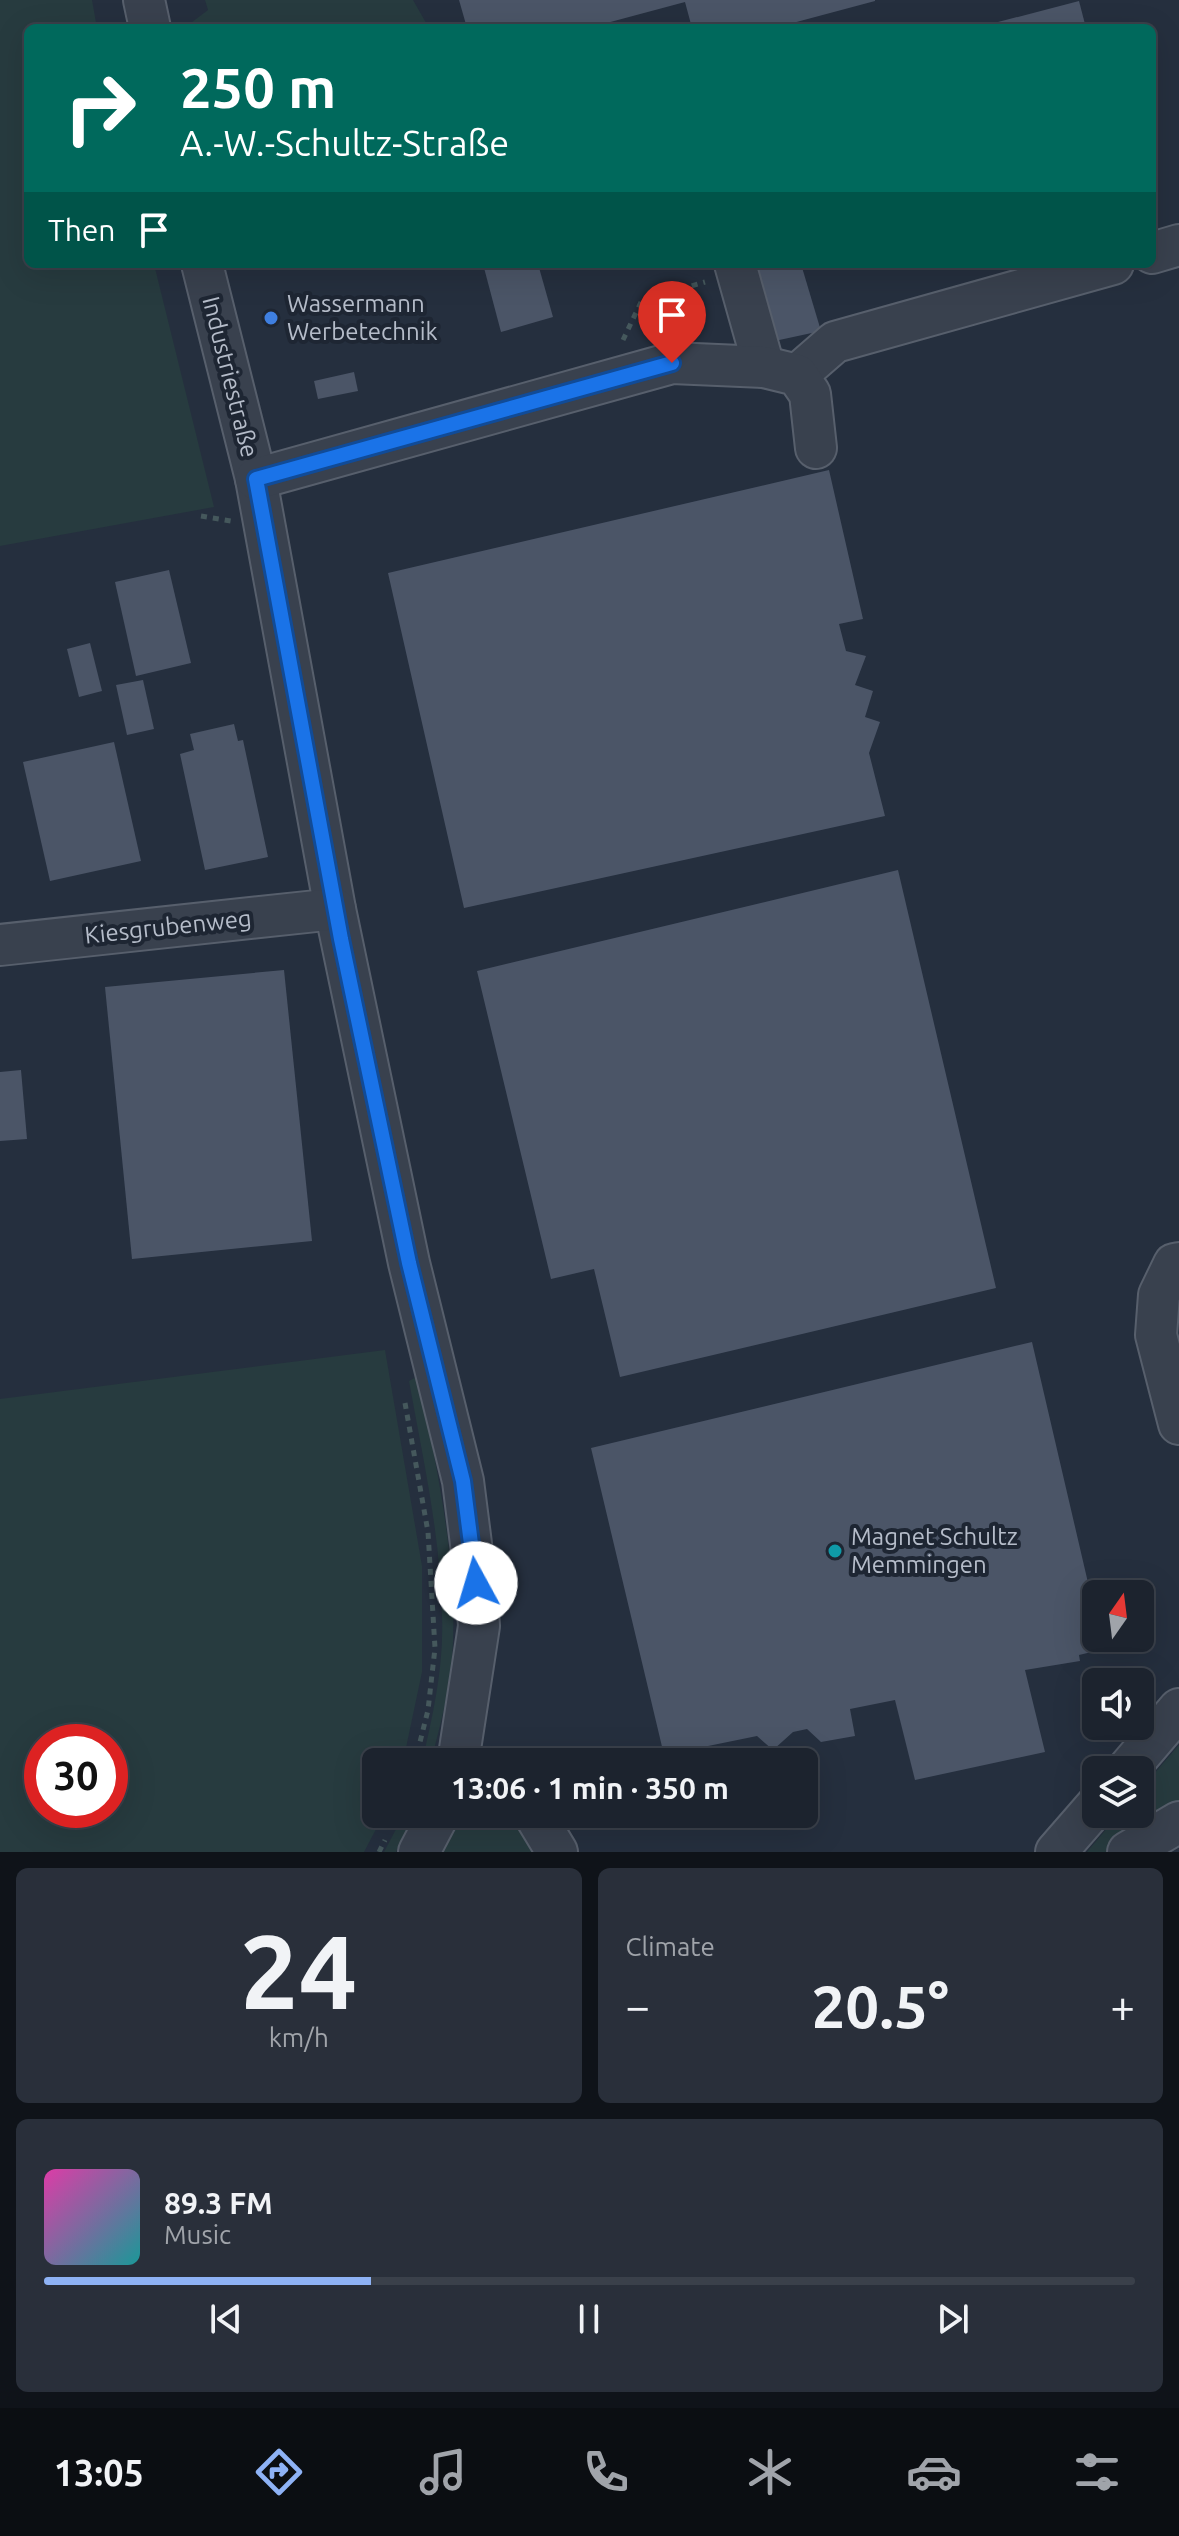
<!DOCTYPE html>
<meta charset="utf-8">
<style>
:root{--surface:#1c232e;--page:#292f3a;--text:#f1f3f6;--muted:#a0a4aa;--line:#3a404a;--accent:#8eb2f5}
body{margin:0;font-family:Ubuntu,sans-serif;background:var(--page);color:var(--text);height:100vh;display:flex;flex-direction:column;font-size:30px;white-space:nowrap}
*{box-sizing:border-box;margin:0}
p{font-size:26px;color:var(--muted)}
.icon{flex:none;width:44px;height:44px;fill:none;stroke:currentColor;stroke-width:2;stroke-linecap:round;stroke-linejoin:round}
.map{position:relative;height:1852px;overflow:hidden}
.side{display:flex;flex-direction:column;gap:16px;padding:16px;background:#0f1319;flex:1}
.side>*{flex:none}
.banner{position:absolute;left:24px;top:24px;width:1132px;height:244px;border-radius:12px;box-shadow:0 8px 32px #0002,0 0 0 2px var(--line);background:#00695c;color:#fff;overflow:hidden}
.needle{width:52px;rotate:14deg}
.fabs{position:absolute;left:1082px;top:1580px;display:grid;gap:16px}
.fabs a{display:grid;place-items:center;width:72px;height:72px;border-radius:12px;background:var(--surface);box-shadow:0 8px 32px #0002,0 0 0 2px var(--line);font-size:40px}
.speed{position:absolute;left:24px;top:1724px;display:flex;gap:16px;font-size:40px;font-weight:700;text-align:center}
.speed>*{display:grid;place-content:center;width:104px;height:104px;border-radius:50%;background:var(--surface);box-shadow:0 8px 32px #0002,0 0 0 2px var(--line);line-height:1}
.speed .limit{border:12px solid #d22;background:#fff;color:#111}
.pin{position:absolute;display:grid;place-items:center;width:68px;height:68px;color:#fff;margin:-82px -34px;border-radius:50% 50% 50% 0;rotate:-45deg;box-shadow:0 0 8px #0007}
.pin .icon{rotate:45deg}
.me{position:absolute;width:88px;margin:-44px;rotate:354deg;stroke-linejoin:round;filter:drop-shadow(0 0 6px #0008)}
.turn{display:flex;align-items:center;gap:28px;height:168px;padding:0 24px;font-size:36px}
.turn .icon{width:104px;height:104px;stroke-width:2.5}
.turn b{display:block;font-size:56px;line-height:68px}
.then{display:flex;align-items:center;height:76px;padding:0 24px;background:#0003;gap:16px;font-size:30px}
.big{font-size:60px;font-weight:600;line-height:1.1}
.side .tile{flex:1;display:flex;flex-direction:column;justify-content:center;gap:12px;min-width:0;padding:0 28px;border-radius:12px;background:var(--page)}
.side .dial{align-items:center;gap:0}
.dial b{font-size:104px;line-height:1}
.song{display:flex;align-items:center;gap:24px}
.cover{width:96px;height:96px;border-radius:12px;background:linear-gradient(135deg,hsl(320 70% 55%),hsl(180 70% 35%))}
.played{height:8px;border-radius:4px;background:linear-gradient(90deg,var(--accent) 30%,var(--line) 30%)}
.keys{display:flex;justify-content:space-around;direction:ltr}
.heat{display:flex;justify-content:space-between;align-items:center;font-size:44px;direction:ltr}
.side .tiles{flex:1;display:grid;gap:16px;grid-template-columns:1fr 1fr}
.tile:last-child{grid-column:span 2}
.trip{position:absolute;left:362px;top:1748px;width:456px;height:80px;border-radius:12px;background:var(--surface);box-shadow:0 8px 32px #0002,0 0 0 2px var(--line);font-weight:600;line-height:80px;text-align:center}
.tabs{display:flex;height:128px;justify-content:space-around;align-items:center;background:#0b0e12;color:var(--muted)}
.tabs .icon{width:56px;height:56px}
.tabs .selected{color:var(--accent)}
.tabs b{font-size:36px;color:var(--text)}
.map>svg:first-child{display:block}
.green{fill:#273b3f;fill-rule:evenodd}
.building{fill:#4b5567}
.lines{fill:none;stroke-linecap:round;stroke-linejoin:round}
.minor-casing{stroke:#575f6c;stroke-width:44}
.path{stroke:#45585c;stroke-width:5;stroke-dasharray:6 6;stroke-linecap:butt}
.minor{stroke:#39414e;stroke-width:40}
.route-casing{stroke:#114b97;stroke-width:20}
.route{stroke:#1a73e8;stroke-width:14}
.shop-dot{fill:#3f7fe0;stroke:#1e2633;stroke-width:3}
.culture-dot{fill:#0f9aa8;stroke:#1e2633;stroke-width:3}
.labels{text-anchor:middle;stroke-width:8;stroke-linejoin:round;paint-order:stroke}
.poi-label{font-size:24px;fill:#b5bcc9;stroke:#1e2633;text-anchor:start}
.street-label{font-size:24px;fill:#b5bcc9;stroke:#1e2633}
</style>
<div class="map">
<svg width="1179" height="1852" viewBox="0 0 1179 1852">
<rect width="100%" height="100%" fill="#252f3e"/>
<!-- green -->
<g class="green">
<polygon points="0,0 92,0 97,28 28,28 28,264 154,264 214,507 0,546"/>
<polygon points="205,0 413,0 429,28 184,28 208,10"/>
<path d="M385,1350L422,1566V1672L403,1762H376V1814H384L364,1852H0V1399ZM110,1742V1810H42V1742Z"/>
<path d="M418,1376C437,1469 459,1566 452,1660C449,1694 439,1729 431,1762H422C433,1715 444,1666 442,1617C441,1538 423,1459 409,1381Z"/>
<polygon points="1179,1745 1179,1810 1114,1852 1087,1852 1119,1814 1140,1814 1140,1790"/>
<polygon points="404,1814 415,1814 396,1852 384,1852"/>
<path d="M477,1814C516,1814 518,1817 535,1852H442L459,1824Z"/>
</g>
<!-- building -->
<g class="building">
<polygon points="459,0 875,0 875,1 774,28 692,28 685,2 588,28 467,28"/>
<polygon points="1079,1 1086,28 979,28 979,27"/>
<polygon points="483,264 538,264 553,317 501,332"/>
<polygon points="749,264 801,264 821,331 770,342"/>
<polygon points="354,372 358,391 318,399 314,381"/>
<polygon points="829,470 863,619 839,624 846,651 866,656 855,685 873,691 865,717 880,722 869,753 885,816 464,908 388,573"/>
<polygon points="169,570 191,663 136,676 115,582"/>
<polygon points="90,643 102,691 79,697 67,649"/>
<polygon points="143,680 154,729 127,735 116,685"/>
<polygon points="234,724 238,741 243,740 268,857 205,870 180,754 194,750 190,734"/>
<polygon points="114,742 141,861 50,881 23,762"/>
<polygon points="898,870 996,1288 620,1377 594,1269 551,1279 477,971"/>
<polygon points="284,970 312,1241 132,1259 105,987"/>
<polygon points="21,1070 27,1139 0,1141 0,1072"/>
<polygon points="1032,1342 1096,1617 1096,1638 1101,1638 1104,1649 1079,1655 1080,1661 1025,1670 1045,1752 915,1780 895,1700 850,1709 855,1736 821,1742 807,1729 793,1732 773,1750 757,1736 664,1755 591,1448"/>
</g>
<g class="lines">
<!-- minor casing -->
<g class="minor-casing">
<g id="minor">
<polyline points="144,0 150,28"/>
<polyline points="1152,253 1179,245"/>
<polyline points="202,264 256,479 335,909 409,1263 463,1481 476,1583 479,1626 458,1762"/>
<polyline points="735,264 764,367"/>
<polyline points="797,375 835,342 1113,264"/>
<polyline points="256,479 672,363 764,367 797,375 810,394 816,448"/>
<polyline points="0,945 335,909"/>
<polyline points="1179,1263 1174,1264 1159,1295 1156,1335 1179,1424"/>
<polyline points="1127,1770 1179,1709"/>
<polyline points="534,1814 557,1852"/>
<polyline points="419,1852 439,1814"/>
<polyline points="1056,1852 1096,1806"/>
<polyline points="1128,1852 1179,1822"/>
</g>
</g>
<!-- path -->
<g class="path">
<polyline points="623,340 642,300 705,282"/>
<polyline points="201,516 231,521"/>
<polyline points="405,1403 428,1532 435,1648 428,1710 415,1762"/>
<polyline points="379,1852 385,1840"/>
</g>
<!-- minor -->
<use href="#minor" class="minor"/>
</g>
<g class="lines">
<!-- route casing -->
<g class="route-casing">
<polyline id="route" points="476,1583 463,1481 409,1263 341,939 256,479 672,363"/>
</g>
<!-- route -->
<use href="#route" class="route"/>
</g>
<!-- markers -->
<circle class="shop-dot" cx="271" cy="318" r="8"/>
<circle class="culture-dot" cx="835" cy="1551" r="8"/>
<g class="labels">
<!-- poi labels -->
<g class="poi-label">
<text x="287" y="312">Wassermann<tspan x="287" dy="28">Werbetechnik</tspan></text>
<text x="851" y="1545">Magnet Schultz<tspan x="851" dy="28">Memmingen</tspan></text>
</g>
<!-- street labels -->
<g class="street-label">
<text transform="translate(230 377) rotate(76)" y="8">Industriestraße</text>
<text transform="translate(168 927) rotate(-6)" y="8">Kiesgrubenweg</text>
</g>
</g>
</svg>
<div class="fabs">
<a><svg class="needle" viewBox="-14 -14 28 28"><path d="M0-13l5 13h-10z" fill="#e53935"/><path d="M0 13l5-13h-10z" fill="#a0a4aa"/></svg></a>
<a><svg class="icon" aria-label="sound" viewBox="0 0 24 24"><path d="M4 9h4l5-4v14l-5-4H4zM17 9q2 3 0 6"/></svg></a>
<a><svg class="icon" aria-label="layers" viewBox="0 0 24 24"><path d="M12 4l9 5-9 5-9-5zM3 14l9 5 9-5"/></svg></a>
</div>
<div class="speed"><div class="limit">30</div></div>
<div class="pin" style="left:672px;top:363px;background:#d93025"><svg class="icon" aria-label="arrive" viewBox="0 0 24 24"><path d="M6 21V4h12l-3 4 3 4H6"/></svg></div>
<svg class="me" style="left:476px;top:1583px" viewBox="-20 -20 40 40"><circle r="19" fill="#fff"/><path d="M0-13L10 11 0 6-10 11z" fill="#1a73e8"/></svg>
<div class="trip">13:06 · 1 min · 350 m</div>
<div class="banner">
<div class="turn"><svg class="icon" aria-label="right" viewBox="0 0 24 24"><path d="M7 20v-9h11M14 6l5 5-5 5"/></svg><div><b>250 m</b>A.-W.-Schultz-Straße</div></div>
<div class="then">Then<svg class="icon" aria-label="arrive" viewBox="0 0 24 24"><path d="M6 21V4h12l-3 4 3 4H6"/></svg></div>
</div>
</div>
<section class="side">
<div class="tiles">
<div class="tile dial"><b>24</b><p>km/h</p></div>
<div class="tile"><p>Climate</p>
<div class="heat"><a>−</a><b class="big">20.5°</b><a>+</a></div>
</div>
<div class="tile">
<div class="song"><i class="cover"></i><div><b>89.3 FM</b><p>Music</p></div></div>
<div class="played"></div>
<div class="keys"><svg class="icon" aria-label="previous" viewBox="0 0 24 24"><path d="M18 5L8 12l10 7zM5 5v14"/></svg><svg class="icon" aria-label="pause" viewBox="0 0 24 24"><path d="M8 5v14M16 5v14"/></svg><svg class="icon" aria-label="next" viewBox="0 0 24 24"><path d="M6 5l10 7-10 7zM19 5v14"/></svg></div>
</div>
</div>
</section>
<nav class="tabs">
<b>13:05</b>
<svg class="icon selected" aria-label="directions" viewBox="0 0 24 24"><path d="M12 3l9 9-9 9-9-9zM9 14v-3h6M13 9l2 2-2 2"/></svg>
<svg class="icon" aria-label="music" viewBox="0 0 24 24"><path d="M9 18V5l10-2v13"/><circle cx="6" cy="18" r="3"/><circle cx="16" cy="16" r="3"/></svg>
<svg class="icon" aria-label="phone" viewBox="0 0 24 24"><path d="M5 4h4l2 5-3 2q2 4 5 5l2-3 5 2v4C11 20 4 13 5 4z"/></svg>
<svg class="icon" aria-label="climate" viewBox="0 0 24 24"><path d="M12 3v18M4 7l16 10M4 17L20 7"/></svg>
<svg class="icon" aria-label="car" viewBox="0 0 24 24"><path d="M5 17H2v-5l4-1 3-4h7l3 4 3 1v5h-3M9 17h6M6 11h13"/><circle cx="7" cy="17" r="2"/><circle cx="17" cy="17" r="2"/></svg>
<svg class="icon" aria-label="filters" viewBox="0 0 24 24"><path d="M4 7h16M4 17h16"/><circle cx="9" cy="7" r="2"/><circle cx="15" cy="17" r="2"/></svg>
</nav>
